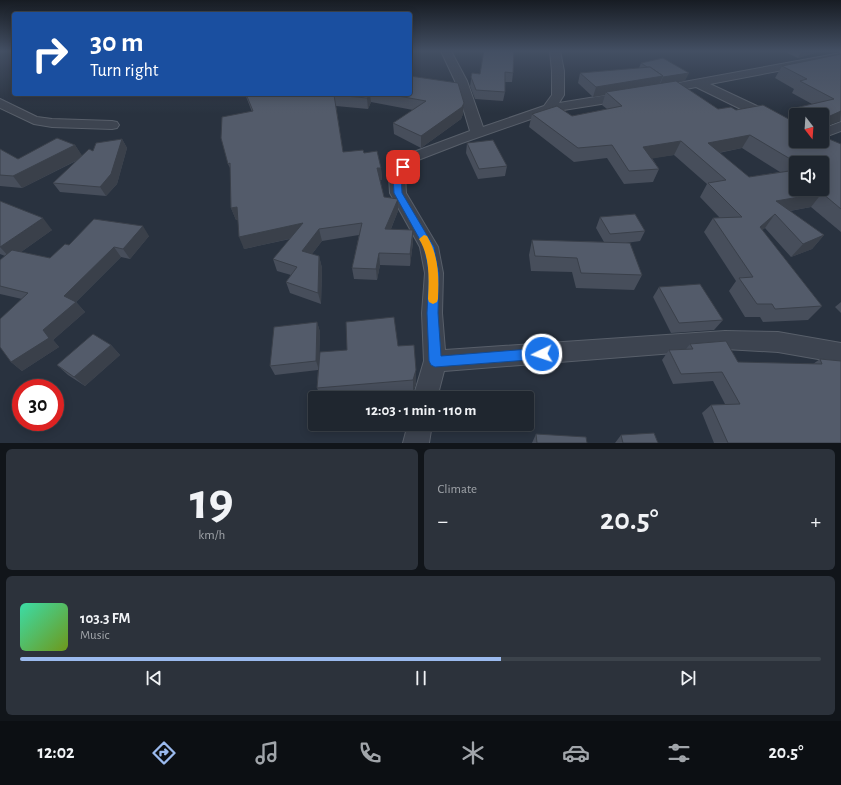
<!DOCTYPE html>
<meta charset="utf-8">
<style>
:root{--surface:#1f262f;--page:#2c323b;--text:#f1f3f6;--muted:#a1a5aa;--line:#3c434b;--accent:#9bbaee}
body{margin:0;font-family:"Alegreya Sans",sans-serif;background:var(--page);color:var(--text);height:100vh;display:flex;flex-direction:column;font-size:15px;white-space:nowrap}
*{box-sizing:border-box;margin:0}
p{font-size:13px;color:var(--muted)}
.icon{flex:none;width:22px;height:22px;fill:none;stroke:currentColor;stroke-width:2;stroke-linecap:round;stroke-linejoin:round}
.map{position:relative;height:443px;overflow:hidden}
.sheet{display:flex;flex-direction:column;gap:6px;padding:6px;background:#11151a;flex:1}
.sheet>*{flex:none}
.banner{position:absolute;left:12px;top:12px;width:400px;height:84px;border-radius:4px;box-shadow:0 2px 10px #0003,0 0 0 1px var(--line);background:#1a4fa0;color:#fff;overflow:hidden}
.needle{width:26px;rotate:163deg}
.controls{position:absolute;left:789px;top:108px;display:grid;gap:8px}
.controls a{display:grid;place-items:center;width:40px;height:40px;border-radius:4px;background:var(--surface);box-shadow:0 2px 10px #0003,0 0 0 1px var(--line);font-size:20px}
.speed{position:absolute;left:12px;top:379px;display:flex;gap:8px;font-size:20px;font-weight:700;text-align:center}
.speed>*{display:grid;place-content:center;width:52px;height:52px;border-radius:50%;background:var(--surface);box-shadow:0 2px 10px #0003,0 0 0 1px var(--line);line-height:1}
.speed .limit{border:6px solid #d22;background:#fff;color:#111}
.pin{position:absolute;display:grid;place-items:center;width:34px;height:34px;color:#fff;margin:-17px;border-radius:8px;box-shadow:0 2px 6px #0006}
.me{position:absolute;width:44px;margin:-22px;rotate:266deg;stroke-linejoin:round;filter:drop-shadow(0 0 3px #0008)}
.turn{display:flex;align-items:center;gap:14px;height:84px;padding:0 12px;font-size:18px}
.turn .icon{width:52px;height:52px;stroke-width:2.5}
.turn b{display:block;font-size:28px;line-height:34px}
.big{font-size:30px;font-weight:600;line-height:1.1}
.sheet .tile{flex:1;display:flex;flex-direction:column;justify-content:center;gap:6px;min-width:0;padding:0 14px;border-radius:6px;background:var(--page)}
.sheet .dial{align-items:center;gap:0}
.dial b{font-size:52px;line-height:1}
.song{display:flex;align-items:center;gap:12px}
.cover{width:48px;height:48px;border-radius:6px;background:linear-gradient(135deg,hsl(160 70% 55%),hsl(80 70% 35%))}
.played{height:4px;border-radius:2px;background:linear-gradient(90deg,var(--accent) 60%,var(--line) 60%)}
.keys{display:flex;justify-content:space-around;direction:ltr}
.heat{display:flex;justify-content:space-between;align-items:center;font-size:22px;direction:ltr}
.sheet .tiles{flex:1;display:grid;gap:6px;grid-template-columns:1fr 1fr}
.tile:last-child{grid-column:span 2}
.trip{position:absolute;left:308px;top:391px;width:226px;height:40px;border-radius:4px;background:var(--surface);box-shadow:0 2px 10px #0003,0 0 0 1px var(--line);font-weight:600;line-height:40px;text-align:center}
.tabs{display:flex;height:64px;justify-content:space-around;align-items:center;background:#0c0f13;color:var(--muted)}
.tabs .icon{width:28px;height:28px}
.tabs .on{color:var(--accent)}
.tabs b{font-size:18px;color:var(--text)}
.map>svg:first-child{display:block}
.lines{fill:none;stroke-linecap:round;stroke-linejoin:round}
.minor-casing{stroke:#585f6a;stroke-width:2}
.minor{fill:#3d4450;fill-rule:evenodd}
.wall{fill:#474e5b;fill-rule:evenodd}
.shaded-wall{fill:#3a404a}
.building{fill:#535b6a;stroke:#3a404a;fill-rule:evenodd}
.route{fill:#1a73e8;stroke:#114b97}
.slow{fill:#f59e0b}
</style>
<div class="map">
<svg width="841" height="443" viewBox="0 0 841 443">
<rect width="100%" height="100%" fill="#29323f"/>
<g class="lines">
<!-- minor casing -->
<g class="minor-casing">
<g id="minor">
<polygon points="441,51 451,51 467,81 483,127 544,106 552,95 552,71 550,51 560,51 564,71 564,95 559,103 626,92 630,93 632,96 630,99 626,100 551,112 462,143 413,162 405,175 406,193 438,247 443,273 442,313 445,350 725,331 778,332 841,343 841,363 778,352 725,349 444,371 437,398 413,398 424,361 422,313 425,273 420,247 390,193 389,175 403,156 470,131 455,81"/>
<polygon points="841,53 841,59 710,84 759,107 796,128 796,138 791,137 749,113 696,87 662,94 658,93 656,90 658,87 662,86"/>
<polygon points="0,99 37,117 52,119 112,121 117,122 119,125 117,128 112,129 52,127 34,124 0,108"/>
<polygon points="841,122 841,131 822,138 822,129"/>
<polygon points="408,424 432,424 429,443 403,443"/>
</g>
</g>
<!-- minor -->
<use href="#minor" class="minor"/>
</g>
<!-- wall -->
<g class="wall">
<polygon points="484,50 513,73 512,82 505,82 505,92 503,101 475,99 470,86 472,73 480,74"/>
<polygon points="781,50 824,50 798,58"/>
<path d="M841,54V121H840L822,115H796V141L841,144V232L811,207L790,211L824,235L812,249L791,257L765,228L762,230L822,306L808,320L763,322L760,317H745L729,291L736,281L704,232L713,218H720L700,197L707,184L674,155L652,158L659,169L653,182L624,184L607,158L574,162L529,127L532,114L572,116L607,109L602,105L605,95L593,97L578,83L580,73L639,68L641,63L685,81L677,82L718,109L736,110L788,119L795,108L812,104L792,93L794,89L775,78L782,66ZM742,148L780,172L749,177L719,153ZM796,163H822L796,189Z"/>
<polygon points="245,94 410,94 463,114 461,119 421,148 394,134 393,123 413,110 371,102 368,109 336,106 343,152 364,153 381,168 382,180 380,180 384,197 398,199 398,211 391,229 413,242 410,266 380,265 377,280 354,279 352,268 359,235 322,241 312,254 319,256 322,268 321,304 290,293 286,282 291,275 277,271 273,259 290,239 244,249 238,220 236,220 231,208 230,168 228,164 252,112"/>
<polygon points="122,139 127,148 117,184 106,196 60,192 53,183 78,160 22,188 0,186 0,149 18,159 75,145 82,156"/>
<polygon points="467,143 507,166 505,176 478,179 466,153"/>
<polygon points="0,201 52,230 21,252 50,258 69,245 149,236 130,259 121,257 76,302 85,312 53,340 59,347 22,371 11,362 22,299 0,294 0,260 5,256 0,254"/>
<polygon points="600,217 645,231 640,241 626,243 642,275 634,290 576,288 572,272 531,271 529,255 532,240 604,242 596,228"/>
<polygon points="659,287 723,320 714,330 671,333 653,297"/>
<polygon points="841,302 841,313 835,307"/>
<polygon points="317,322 320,332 319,357 398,346 416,383 413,392 342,398 321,398 317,388 318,370 275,375 270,366"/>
<polygon points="690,344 738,362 813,364 820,359 841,361 841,443 714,443 702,413 711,405 725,404 713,381 673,384 662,360 669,350 686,349"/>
<polygon points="111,345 120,355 85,386 68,375 57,365"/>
<polygon points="536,434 587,443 532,443"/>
<polygon points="621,435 658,443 615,443"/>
</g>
<!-- shaded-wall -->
<g class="shaded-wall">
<polygon points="802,50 824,50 798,58"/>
<polygon points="689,73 685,81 660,85 663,77"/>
<polygon points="663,76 659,85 606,92 605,95 593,97 596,87"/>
<polygon points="220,94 241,94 221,97"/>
<polygon points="369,94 370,94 371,102 368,109 367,98"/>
<polygon points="464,103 463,114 461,119 421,148 421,136"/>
<polygon points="841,111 840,121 822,128 822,117"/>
<polygon points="750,135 742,148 700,156 708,143"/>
<polygon points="122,139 127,148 117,184 106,196 100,187"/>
<polygon points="681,141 674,155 638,161 643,147"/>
<polygon points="75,145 83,157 22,188 13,176"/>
<polygon points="377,168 381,168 382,180 378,180"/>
<polygon points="822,193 811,207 766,215 776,201"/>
<polygon points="398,199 398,211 386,241 385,229"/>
<polygon points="237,207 242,219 236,220 231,208"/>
<polygon points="775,214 765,228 750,240 760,227"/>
<polygon points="43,218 52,230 11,259 0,247"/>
<polygon points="303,223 306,235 244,249 239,237"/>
<polygon points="143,226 149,236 130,259 123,249"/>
<polygon points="319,229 322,241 305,263 302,251"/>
<polygon points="413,230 413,242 410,266 410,254"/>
<polygon points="824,235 812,249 791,257 803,244"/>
<polygon points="114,247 121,257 76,302 85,312 53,340 59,347 22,371 11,362 43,330 64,296"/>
<polygon points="379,253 380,265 377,280 376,269"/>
<polygon points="319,256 322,268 321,304 318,293"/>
<polygon points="317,322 320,332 319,370 316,361"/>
<polygon points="111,345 120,355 85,386 74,377"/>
<polygon points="416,370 416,383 413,392 413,380"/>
</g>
<!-- building -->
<g class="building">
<polygon points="484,50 514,50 513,73 505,72 505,92 476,90 471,77 472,73 480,74"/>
<polygon points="841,54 841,111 830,116 822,117 822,115 806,115 795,108 834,99 800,81 807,79 782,66"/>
<polygon points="663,58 689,73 663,77 662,76 663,76 650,67 647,67 641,63"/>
<polygon points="650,67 663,76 596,87 580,73"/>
<polygon points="410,76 458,83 464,103 462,107 421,136 393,123 426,101 387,94 410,94"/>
<path d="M676,81L718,109L731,107L736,110L763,105L796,123V141H822V136L841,144V209L822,193L776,201L824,235L803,244L775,214L760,227L822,306L775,309L772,304H757L739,278L753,277L713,218L742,217L708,183L726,180L681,141L643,147L659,169L629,171L612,145L578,148L532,114L557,106L572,116L622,106L606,92ZM750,135L797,163H822V189H796V170L749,177L708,143Z"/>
<polygon points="246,94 369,94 367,98 334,95 343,152 363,150 364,153 377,151 381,168 377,168 384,197 398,199 385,229 413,230 410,254 379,253 376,269 352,268 362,223 319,229 302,251 319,256 318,293 286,282 297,267 273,259 303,223 239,237 237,207 231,208 230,163 228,164 221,138 222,117 253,111"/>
<polygon points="57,138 75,145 13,176 0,175 0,149 18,159"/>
<polygon points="122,139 111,174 100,187 53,183 89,149 93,151 96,143"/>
<polygon points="493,140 507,166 479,169 467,143"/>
<polygon points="0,201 43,218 0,247"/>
<polygon points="635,214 645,231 610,234 600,217"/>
<polygon points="94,219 143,226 123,249 114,247 64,296 76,302 43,330 49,338 11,362 0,347 0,319 28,293 0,286 0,260 12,250 50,258 65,244 69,245"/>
<polygon points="532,240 630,243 642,275 581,273 577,258 535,256"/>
<polygon points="700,284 723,320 679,323 659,287"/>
<polygon points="394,317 398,346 414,345 416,370 413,380 317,388 320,352 347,350 346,322"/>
<polygon points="317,322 316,361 270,366 274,327"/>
<polygon points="93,334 111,345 74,377 57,365"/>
<polygon points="726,341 738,362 822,364 820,359 841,361 841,443 728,443 711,405 740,404 722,372 681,374 669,350 693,349 690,344"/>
<polygon points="654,433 658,443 623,443 621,435"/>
<polygon points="536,434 586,437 587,443 537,443"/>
</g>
<!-- sky -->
<linearGradient id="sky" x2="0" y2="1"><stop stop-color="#171c23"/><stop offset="0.45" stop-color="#434f63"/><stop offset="1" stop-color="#434f63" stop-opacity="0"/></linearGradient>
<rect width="841" height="113" fill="url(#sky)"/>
<!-- route -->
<polygon class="route" points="403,164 407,167 401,175 402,193 434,247 439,273 438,313 441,356 542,348 546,350 548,354 546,357 542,359 435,367 431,365 429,361 427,313 429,273 424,247 394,193 393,175 400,165"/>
<!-- slow -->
<path class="slow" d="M424,235L427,236C439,256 439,277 438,299L437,302L433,304L429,302L428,299C429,278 430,257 419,239Z"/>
</svg>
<div class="controls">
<a><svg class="needle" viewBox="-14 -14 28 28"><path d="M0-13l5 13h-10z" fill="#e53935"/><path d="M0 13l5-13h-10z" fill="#a1a5aa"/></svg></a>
<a><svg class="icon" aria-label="sound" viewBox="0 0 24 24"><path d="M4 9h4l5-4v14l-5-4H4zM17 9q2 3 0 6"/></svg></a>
</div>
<div class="speed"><div class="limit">30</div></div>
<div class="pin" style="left:403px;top:167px;background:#d93025"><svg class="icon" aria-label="arrive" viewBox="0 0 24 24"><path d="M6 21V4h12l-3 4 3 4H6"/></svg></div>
<svg class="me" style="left:542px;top:354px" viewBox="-20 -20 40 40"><circle r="17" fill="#1a73e8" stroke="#fff" stroke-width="3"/><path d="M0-11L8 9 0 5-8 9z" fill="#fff"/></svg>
<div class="trip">12:03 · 1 min · 110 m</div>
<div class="banner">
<div class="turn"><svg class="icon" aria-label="right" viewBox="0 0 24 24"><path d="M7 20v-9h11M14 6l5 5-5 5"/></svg><div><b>30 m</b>Turn right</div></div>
</div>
</div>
<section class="sheet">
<div class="tiles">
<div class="tile dial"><b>19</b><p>km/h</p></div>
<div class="tile"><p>Climate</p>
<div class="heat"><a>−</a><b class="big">20.5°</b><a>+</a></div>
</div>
<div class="tile">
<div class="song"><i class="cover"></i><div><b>103.3 FM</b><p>Music</p></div></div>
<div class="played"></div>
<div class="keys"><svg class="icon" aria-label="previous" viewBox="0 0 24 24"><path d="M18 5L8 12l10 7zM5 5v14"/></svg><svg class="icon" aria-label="pause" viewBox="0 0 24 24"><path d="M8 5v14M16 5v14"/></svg><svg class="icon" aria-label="next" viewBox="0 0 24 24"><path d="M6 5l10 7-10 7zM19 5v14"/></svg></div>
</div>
</div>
</section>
<nav class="tabs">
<b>12:02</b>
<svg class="icon on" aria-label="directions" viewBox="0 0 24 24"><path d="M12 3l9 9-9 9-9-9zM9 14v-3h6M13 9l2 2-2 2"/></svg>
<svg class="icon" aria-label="music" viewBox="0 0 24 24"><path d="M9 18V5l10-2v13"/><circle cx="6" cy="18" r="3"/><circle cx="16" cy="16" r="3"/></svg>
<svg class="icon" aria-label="phone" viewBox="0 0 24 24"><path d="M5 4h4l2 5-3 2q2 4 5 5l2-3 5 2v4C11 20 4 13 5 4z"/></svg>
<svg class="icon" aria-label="climate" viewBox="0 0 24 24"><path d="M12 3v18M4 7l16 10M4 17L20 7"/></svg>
<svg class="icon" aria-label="car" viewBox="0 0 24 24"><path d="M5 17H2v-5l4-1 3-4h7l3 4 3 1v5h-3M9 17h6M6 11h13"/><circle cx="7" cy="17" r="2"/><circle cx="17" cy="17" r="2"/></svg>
<svg class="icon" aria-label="filters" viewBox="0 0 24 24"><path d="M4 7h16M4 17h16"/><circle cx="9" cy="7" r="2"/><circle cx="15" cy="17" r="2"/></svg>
<b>20.5°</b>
</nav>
